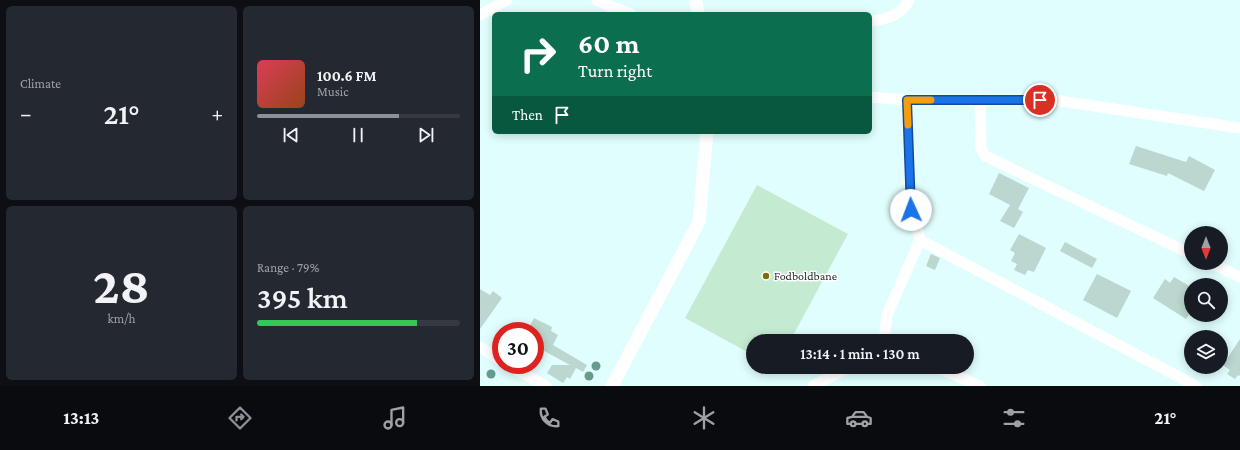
<!DOCTYPE html>
<meta charset="utf-8">
<style>
:root{--surface:#171b24;--page:#242831;--text:#f1f3f6;--muted:#9ea1a6;--line:#363941;--accent:#8c9099}
body{margin:0;font-family:"Crimson Pro",serif;background:var(--page);color:var(--text);height:100vh;display:flex;flex-direction:column;font-size:15px;white-space:nowrap}
*{box-sizing:border-box;margin:0}
p{font-size:13px;color:var(--muted)}
.icon{flex:none;width:22px;height:22px;fill:none;stroke:currentColor;stroke-width:2;stroke-linecap:round;stroke-linejoin:round}
.map{position:relative;flex:1;overflow:hidden}
.details{display:flex;flex-direction:column;gap:6px;padding:6px;background:#0d0f14;width:480px}
.details>*{flex:none}
.banner{position:absolute;left:12px;top:12px;width:380px;height:122px;border-radius:6px;box-shadow:0 2px 10px #0003;background:#0b6e4f;color:#fff;overflow:hidden}
.needle{width:26px;rotate:180deg}
.buttons{position:absolute;left:704px;top:226px;display:grid;gap:8px}
.buttons a{display:grid;place-items:center;width:44px;height:44px;border-radius:50%;background:var(--surface);box-shadow:0 2px 10px #0003;font-size:20px}
.speed{position:absolute;left:12px;top:322px;display:flex;gap:8px;font-size:20px;font-weight:700;text-align:center}
.speed>*{display:grid;place-content:center;width:52px;height:52px;border-radius:50%;background:var(--surface);box-shadow:0 2px 10px #0003;line-height:1}
.speed .limit{border:6px solid #d22;background:#fff;color:#111}
.pin{position:absolute;display:grid;place-items:center;width:34px;height:34px;color:#fff;margin:-17px;border:2px solid #fff;border-radius:50%;box-shadow:0 1px 4px #0007}
.me{position:absolute;width:44px;margin:-22px;rotate:358deg;stroke-linejoin:round;filter:drop-shadow(0 0 3px #0008)}
.turn{display:flex;align-items:center;gap:14px;height:84px;padding:0 20px;font-size:18px}
.turn .icon{width:52px;height:52px;stroke-width:2.5}
.turn b{display:block;font-size:28px;line-height:34px}
.then{display:flex;align-items:center;height:38px;padding:0 20px;background:#0003;gap:8px;font-size:15px}
.big{font-size:30px;font-weight:600;line-height:1.1}
.details .widget{flex:1;display:flex;flex-direction:column;justify-content:center;gap:6px;min-width:0;padding:0 14px;border-radius:6px;background:var(--page)}
.details .dial{align-items:center;gap:0}
.dial b{font-size:52px;line-height:1}
.song{display:flex;align-items:center;gap:12px}
.cover{width:48px;height:48px;border-radius:6px;background:linear-gradient(135deg,hsl(350 70% 55%),hsl(20 70% 35%))}
.played{height:4px;border-radius:2px;background:linear-gradient(90deg,var(--accent) 70%,var(--line) 70%)}
.keys{display:flex;justify-content:space-around;direction:ltr}
.heat{display:flex;justify-content:space-between;align-items:center;font-size:22px;direction:ltr}
.charge{height:6px;border-radius:3px;background:linear-gradient(90deg,#34c759 79%,var(--line) 0)}
.details .tiles{flex:1;display:grid;gap:6px;grid-template-columns:repeat(2,1fr)}
.trip{position:absolute;left:266px;top:334px;width:228px;height:40px;border-radius:20px;background:var(--surface);box-shadow:0 2px 10px #0003;font-weight:600;line-height:40px;text-align:center}
.tabs{display:flex;height:64px;justify-content:space-around;align-items:center;background:#090b0e;color:var(--muted)}
.tabs .icon{width:28px;height:28px}
.tabs .selected{color:var(--accent)}
.tabs b{font-size:18px;color:var(--text)}
main{display:flex;flex:1;min-height:0}
.map>svg:first-child{display:block}
.garden{fill:#c4ebd1}
.building{fill:#bcd7cf}
.lines{fill:none;stroke-linecap:round;stroke-linejoin:round}
.minor{stroke:#fff;stroke-width:11}
.tertiary{stroke:#fff;stroke-width:13}
.tree{fill:#659d8a}
.route-casing{stroke:#114b97;stroke-width:10}
.route{stroke:#1a73e8;stroke-width:7}
.slow{stroke:#f59e0b;stroke-width:7}
.poi-dot{fill:#7d6d08;stroke:#fff;stroke-width:1.5}
.labels{text-anchor:middle;stroke-width:3;stroke-linejoin:round;paint-order:stroke}
.poi-label{font-size:12px;fill:#1c2727;stroke:#fff;text-anchor:start}
</style>
<main>
<section class="details">
<div class="tiles">
<div class="widget"><p>Climate</p>
<div class="heat"><a>−</a><b class="big">21°</b><a>+</a></div>
</div>
<div class="widget">
<div class="song"><i class="cover"></i><div><b>100.6 FM</b><p>Music</p></div></div>
<div class="played"></div>
<div class="keys"><svg class="icon" aria-label="previous" viewBox="0 0 24 24"><path d="M18 5L8 12l10 7zM5 5v14"/></svg><svg class="icon" aria-label="pause" viewBox="0 0 24 24"><path d="M8 5v14M16 5v14"/></svg><svg class="icon" aria-label="next" viewBox="0 0 24 24"><path d="M6 5l10 7-10 7zM19 5v14"/></svg></div>
</div>
<div class="widget dial"><b>28</b><p>km/h</p></div>
<div class="widget"><p>Range · 79%</p><b class="big">395 km</b><div class="charge"></div></div>
</div>
</section>
<div class="map">
<svg width="760" height="386" viewBox="0 0 760 386">
<rect width="100%" height="100%" fill="#e0fefd"/>
<!-- garden -->
<polygon class="garden" points="277,185 368,234 310,341 273,341 273,355 205,318"/>
<!-- building -->
<g class="building">
<polygon points="656,146 706,162 709,156 735,170 724,191 688,173 687,176 649,164"/>
<polygon points="519,173 549,188 538,209 543,212 534,228 520,221 530,205 509,194"/>
<polygon points="539,234 566,248 554,272 548,270 545,275 534,270 537,264 531,261 535,253 530,250"/>
<polygon points="585,242 617,259 612,268 580,251"/>
<polygon points="451,254 460,258 455,270 446,266"/>
<polygon points="617,274 651,291 637,318 603,300"/>
<polygon points="694,277 711,287 711,312 706,319 673,298 685,279 690,283"/>
<polygon points="0,289 10,295 13,291 22,298 0,329"/>
<polygon points="54,318 72,327 71,331 78,335 73,345 107,365 103,372 96,368 90,379 87,377 83,383 67,373 72,365 90,365 55,346 55,331 47,331"/>
<polygon points="760,339 760,376 758,375 755,379 747,374 750,370 743,365"/>
</g>
<g class="lines">
<!-- minor -->
<g class="minor">
<polyline points="117,0 129,6 151,14"/>
<polyline points="0,15 27,0"/>
<path d="M390,21C405,20 422,15 429,0"/>
<polyline points="390,97 427,100 574,100 760,128"/>
<polyline points="500,99 501,148 505,156 711,254"/>
<polyline points="440,240 716,386"/>
<polyline points="731,263 760,277"/>
<polyline points="404,341 407,315 440,240 438,230 431,220 427,100"/>
<polyline points="0,347 21,361"/>
<polyline points="28,365 66,386"/>
<polyline points="456,367 500,386"/>
<polyline points="333,386 370,367"/>
</g>
<!-- tertiary -->
<g class="tertiary">
<polyline points="216,0 218,14"/>
<polyline points="132,386 219,222 227,132"/>
</g>
</g>
<!-- trees -->
<g class="tree">
<circle cx="116" cy="366" r="4.5"/>
<circle cx="11" cy="374" r="4.5"/>
<circle cx="109" cy="376" r="4.5"/>
</g>
<g class="lines">
<!-- route casing -->
<g class="route-casing">
<polyline id="route" points="431,210 427,100 560,100"/>
</g>
<!-- route -->
<use href="#route" class="route"/>
<!-- slow -->
<polyline class="slow" points="428,125 427,100 451,100"/>
</g>
<!-- markers -->
<circle class="poi-dot" cx="286" cy="276" r="4"/>
<g class="labels">
<!-- poi labels -->
<g class="poi-label">
<text x="294" y="280">Fodboldbane</text>
</g>
</g>
</svg>
<div class="buttons">
<a><svg class="needle" viewBox="-14 -14 28 28"><path d="M0-13l5 13h-10z" fill="#e53935"/><path d="M0 13l5-13h-10z" fill="#9ea1a6"/></svg></a>
<a><svg class="icon" aria-label="search" viewBox="0 0 24 24"><circle cx="10" cy="10" r="6"/><path d="M15 15l6 6"/></svg></a>
<a><svg class="icon" aria-label="layers" viewBox="0 0 24 24"><path d="M12 4l9 5-9 5-9-5zM3 14l9 5 9-5"/></svg></a>
</div>
<div class="speed"><div class="limit">30</div></div>
<div class="pin" style="left:560px;top:100px;background:#d93025"><svg class="icon" aria-label="arrive" viewBox="0 0 24 24"><path d="M6 21V4h12l-3 4 3 4H6"/></svg></div>
<svg class="me" style="left:431px;top:210px" viewBox="-20 -20 40 40"><circle r="19" fill="#fff"/><path d="M0-13L10 11 0 6-10 11z" fill="#1a73e8"/></svg>
<div class="trip">13:14 · 1 min · 130 m</div>
<div class="banner">
<div class="turn"><svg class="icon" aria-label="right" viewBox="0 0 24 24"><path d="M7 20v-9h11M14 6l5 5-5 5"/></svg><div><b>60 m</b>Turn right</div></div>
<div class="then">Then<svg class="icon" aria-label="arrive" viewBox="0 0 24 24"><path d="M6 21V4h12l-3 4 3 4H6"/></svg></div>
</div>
</div>
</main>
<nav class="tabs">
<b>13:13</b>
<svg class="icon selected" aria-label="directions" viewBox="0 0 24 24"><path d="M12 3l9 9-9 9-9-9zM9 14v-3h6M13 9l2 2-2 2"/></svg>
<svg class="icon" aria-label="music" viewBox="0 0 24 24"><path d="M9 18V5l10-2v13"/><circle cx="6" cy="18" r="3"/><circle cx="16" cy="16" r="3"/></svg>
<svg class="icon" aria-label="phone" viewBox="0 0 24 24"><path d="M5 4h4l2 5-3 2q2 4 5 5l2-3 5 2v4C11 20 4 13 5 4z"/></svg>
<svg class="icon" aria-label="climate" viewBox="0 0 24 24"><path d="M12 3v18M4 7l16 10M4 17L20 7"/></svg>
<svg class="icon" aria-label="car" viewBox="0 0 24 24"><path d="M5 17H2v-5l4-1 3-4h7l3 4 3 1v5h-3M9 17h6M6 11h13"/><circle cx="7" cy="17" r="2"/><circle cx="17" cy="17" r="2"/></svg>
<svg class="icon" aria-label="filters" viewBox="0 0 24 24"><path d="M4 7h16M4 17h16"/><circle cx="9" cy="7" r="2"/><circle cx="15" cy="17" r="2"/></svg>
<b>21°</b>
</nav>
